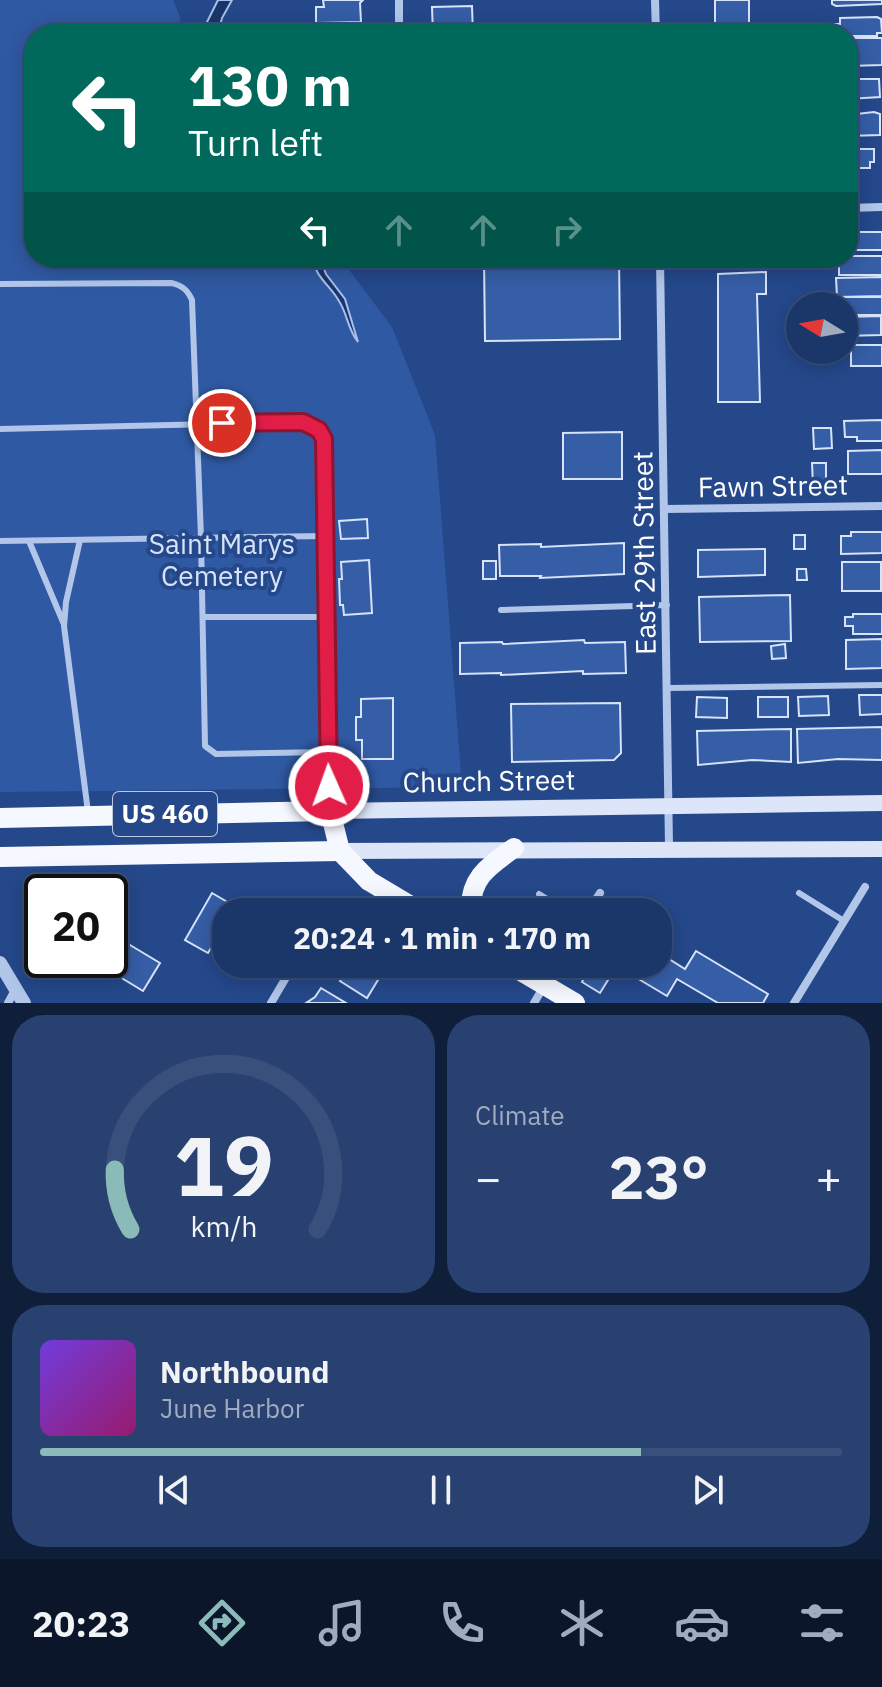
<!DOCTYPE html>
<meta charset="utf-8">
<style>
:root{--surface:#1b3668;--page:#284171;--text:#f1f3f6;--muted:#a0abc0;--line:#39507c;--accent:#8bbbb9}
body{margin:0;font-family:"IBM Plex Sans",sans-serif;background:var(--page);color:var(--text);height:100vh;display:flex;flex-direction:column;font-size:30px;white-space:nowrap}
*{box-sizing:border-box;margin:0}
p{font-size:26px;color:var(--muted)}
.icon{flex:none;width:44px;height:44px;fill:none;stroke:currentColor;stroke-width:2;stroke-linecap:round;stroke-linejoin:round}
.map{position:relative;height:1003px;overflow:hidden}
.side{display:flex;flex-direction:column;gap:12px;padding:12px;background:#0f1e39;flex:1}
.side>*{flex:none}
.top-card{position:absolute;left:24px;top:24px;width:834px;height:244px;border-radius:32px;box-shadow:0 4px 20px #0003,0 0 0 2px var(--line);background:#00695c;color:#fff;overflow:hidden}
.needle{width:52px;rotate:281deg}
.tools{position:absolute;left:786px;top:292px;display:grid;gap:16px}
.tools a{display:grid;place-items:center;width:72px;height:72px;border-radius:50%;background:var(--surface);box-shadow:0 4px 20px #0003,0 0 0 2px var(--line);font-size:40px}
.speed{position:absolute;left:24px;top:874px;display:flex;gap:16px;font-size:40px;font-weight:700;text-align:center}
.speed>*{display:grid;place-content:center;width:104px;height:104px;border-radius:50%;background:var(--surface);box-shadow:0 4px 20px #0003,0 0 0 2px var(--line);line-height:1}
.speed .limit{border:4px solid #111;border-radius:12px;background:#fff;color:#111}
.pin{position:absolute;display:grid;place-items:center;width:68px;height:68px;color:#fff;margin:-34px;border:4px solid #fff;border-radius:50%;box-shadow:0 2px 8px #0007}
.me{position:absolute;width:88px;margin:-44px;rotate:358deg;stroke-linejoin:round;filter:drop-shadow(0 0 6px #0008)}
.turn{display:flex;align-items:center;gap:28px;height:168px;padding:0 32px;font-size:36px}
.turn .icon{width:104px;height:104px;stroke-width:2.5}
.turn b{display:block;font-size:56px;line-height:68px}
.lanes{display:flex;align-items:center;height:76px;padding:0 32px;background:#0003;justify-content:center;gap:40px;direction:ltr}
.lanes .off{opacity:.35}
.big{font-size:60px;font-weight:700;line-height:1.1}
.side .tile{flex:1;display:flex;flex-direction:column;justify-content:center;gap:12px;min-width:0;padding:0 28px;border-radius:32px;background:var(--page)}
.side .dial{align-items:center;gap:0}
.dial svg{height:208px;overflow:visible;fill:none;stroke:var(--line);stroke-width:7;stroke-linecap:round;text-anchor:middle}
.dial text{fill:var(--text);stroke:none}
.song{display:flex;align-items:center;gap:24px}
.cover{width:96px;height:96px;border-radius:12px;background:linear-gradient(135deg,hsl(260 70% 55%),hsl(320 70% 35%))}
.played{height:8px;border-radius:4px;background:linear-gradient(90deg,var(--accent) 75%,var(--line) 75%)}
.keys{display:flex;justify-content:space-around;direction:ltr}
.heat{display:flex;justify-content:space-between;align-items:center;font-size:44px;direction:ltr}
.side .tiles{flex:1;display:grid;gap:12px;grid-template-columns:1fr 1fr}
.tile:last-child{grid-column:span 2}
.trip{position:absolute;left:212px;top:898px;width:460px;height:80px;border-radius:32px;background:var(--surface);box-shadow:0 4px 20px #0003,0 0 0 2px var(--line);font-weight:700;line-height:80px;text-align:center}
.tabs{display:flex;height:128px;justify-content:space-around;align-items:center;background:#0b162a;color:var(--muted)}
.tabs .icon{width:56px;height:56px}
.tabs .on{color:var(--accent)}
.tabs b{font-size:36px;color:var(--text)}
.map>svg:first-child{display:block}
.green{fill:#2f59a2}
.water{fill:#1a356a;stroke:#a6c0eb;stroke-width:2}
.building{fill:#355ea7;stroke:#d6e3f8;stroke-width:2}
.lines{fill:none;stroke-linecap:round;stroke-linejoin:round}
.service{stroke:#b2c6ea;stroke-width:6}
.minor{stroke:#b2c6ea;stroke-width:8}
.tertiary{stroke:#b2c6ea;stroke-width:14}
.secondary{stroke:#dde6f8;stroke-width:16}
.primary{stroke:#f5f8fe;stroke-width:20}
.route-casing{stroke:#92132f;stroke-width:20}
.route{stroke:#e11d48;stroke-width:14}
.labels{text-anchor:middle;stroke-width:8;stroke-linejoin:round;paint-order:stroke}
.shield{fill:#24488a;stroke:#bdc8dc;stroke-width:2}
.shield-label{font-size:26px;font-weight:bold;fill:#fff}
.street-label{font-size:28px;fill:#fff;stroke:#24488a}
.park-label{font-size:28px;fill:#d6e3f8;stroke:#24488a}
</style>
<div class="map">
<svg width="882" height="1003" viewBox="0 0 882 1003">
<rect width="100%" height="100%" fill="#24488a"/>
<!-- green -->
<polygon class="green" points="0,0 173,0 180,17 179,34 34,34 34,258 340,258 392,327 435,435 462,787 0,792"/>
<!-- water -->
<g class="water">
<polygon points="218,0 232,0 222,18 218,34 206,34 207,22"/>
<path d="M312,258H320L326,274L345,299L358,342C347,328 348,315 339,301C330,285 316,278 312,258Z"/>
</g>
<!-- building -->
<g class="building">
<polygon points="323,0 363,0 360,3 361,22 316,23 316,7 324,7"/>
<polygon points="715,0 749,0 749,23 752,23 752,34 719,34 719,24 715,25"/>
<polygon points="832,0 882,0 882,4 836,6 832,4"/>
<polygon points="472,6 473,34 433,34 432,7"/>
<polygon points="877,17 881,19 882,33 877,33 877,36 848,36 848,34 840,34 840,31 834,31 834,24 840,24 840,18"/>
<polygon points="616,24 617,34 568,34 567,25"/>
<polygon points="848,38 882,38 882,65 848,66"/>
<polygon points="848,79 879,79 880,97 848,99"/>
<polygon points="874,112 880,114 880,135 848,136 848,115"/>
<polygon points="848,149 874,149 874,162 870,162 870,168 855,168 855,174 848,174"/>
<rect x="848" y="232" width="34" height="18"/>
<polygon points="848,256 882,256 882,275 839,275 839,258"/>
<polygon points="484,258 619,258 620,339 485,341"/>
<polygon points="761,258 779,258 780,269 761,269"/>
<polygon points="766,272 766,294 757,294 760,402 718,402 718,274"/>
<polygon points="882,277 882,296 837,297 836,278"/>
<polygon points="841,297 882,297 882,315 844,315"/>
<polygon points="881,316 881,335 844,336 844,317"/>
<rect x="851" y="345" width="31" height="21"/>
<polygon points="882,420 882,441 857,441 857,437 845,437 844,421"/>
<polygon points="813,428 831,428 832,448 814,449"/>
<polygon points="622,432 622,479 563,479 563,433"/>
<polygon points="882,450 882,474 848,474 848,451"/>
<polygon points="812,463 826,463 826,484 813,485"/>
<polygon points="367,519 368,538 341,539 339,521"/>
<polygon points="851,532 882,532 882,553 841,554 841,536 851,536"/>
<rect x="794" y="535" width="11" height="14"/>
<polygon points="624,543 624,574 540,578 541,576 500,576 499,545 541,544 541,547"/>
<polygon points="765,549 765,575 698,577 698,550"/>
<polygon points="369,560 372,613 344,615 343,605 340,605 339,579 342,579 341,562"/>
<rect x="483" y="561" width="13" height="18"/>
<rect x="842" y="562" width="39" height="29"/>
<polygon points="797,569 806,569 807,580 797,580"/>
<polygon points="790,595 791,641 700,642 699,597"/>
<polygon points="853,614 882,614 882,634 853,634 853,626 845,626 845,617 853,617"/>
<polygon points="882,639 882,668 846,669 846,640"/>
<polygon points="584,640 585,643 625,642 626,673 583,674 583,671 501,675 501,673 460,674 460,643 502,642 503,644"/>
<polygon points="785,644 786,658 772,659 771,646"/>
<polygon points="859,695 882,695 882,714 860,715"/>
<polygon points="828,696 829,715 799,716 798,697"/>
<polygon points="697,697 727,698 727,718 696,717"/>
<rect x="758" y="697" width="30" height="20"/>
<polygon points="393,698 393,759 362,759 362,740 356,740 356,717 361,717 361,699"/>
<polygon points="620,703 621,753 614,760 512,762 511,704"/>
<polygon points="882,727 882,760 838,759 798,763 797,729"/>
<polygon points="791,729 791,762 752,760 698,765 697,731"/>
<polygon points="212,893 236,907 233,912 226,912 226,923 208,953 185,940"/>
<polygon points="110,933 160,963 143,991 92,960 110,960"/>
<polygon points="696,951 768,994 763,1003 718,1003 677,979 667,996 620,968 616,974 613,972 600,993 582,982 584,978 580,976 587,964 658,964 658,952 685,969"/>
<polygon points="337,964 374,964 384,970 367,998 340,981 344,976 334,970"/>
<polygon points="321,988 346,1003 306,1003 315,997"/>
</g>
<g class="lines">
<!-- service -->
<g class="service">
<path d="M0,284L172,283C182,286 187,289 192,300L201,538L205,746L216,754L328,752"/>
<polyline points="0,429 303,422 319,430 324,439 330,808"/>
<polyline points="80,540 66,602 64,626 88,812"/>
<polyline points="0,541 326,536"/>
<polyline points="29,541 63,622"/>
<polyline points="501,610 667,605"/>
<polyline points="203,617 327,617"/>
<polyline points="668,688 882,685"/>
<polyline points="799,893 844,921"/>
<polyline points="539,894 568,912"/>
</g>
<!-- minor -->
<g class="minor">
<polyline points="399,0 399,34"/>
<polyline points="655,0 656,34"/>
<polyline points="848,208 882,207"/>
<polyline points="660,258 669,847"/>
<polyline points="665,509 882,506"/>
<polyline points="268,905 280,912"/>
<polyline points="324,912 330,902"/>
<polyline points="588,912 600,893"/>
<polyline points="8,1003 15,990"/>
<polyline points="271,1003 294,964"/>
<polyline points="534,1003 557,964"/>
<polyline points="794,1003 865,887"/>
</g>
<!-- tertiary -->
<polyline class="tertiary" points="0,963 24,1003"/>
<!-- secondary -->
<g class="secondary">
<polyline points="330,811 882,803"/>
<polyline points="340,851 882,849"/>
</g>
<!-- primary -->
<g class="primary">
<polyline points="0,818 330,811 340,851 369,881 421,912"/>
<polyline points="0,857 340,851"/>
<path d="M471,912C469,878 489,866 514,848"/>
<polyline points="509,964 575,1003"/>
</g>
</g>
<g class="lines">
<!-- route casing -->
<g class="route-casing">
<polyline id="route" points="222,423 303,422 319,430 324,439 329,786"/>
</g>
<!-- route -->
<use href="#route" class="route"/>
</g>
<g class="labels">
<!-- shield labels -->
<rect class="shield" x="113" y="792" width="104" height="44" rx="6"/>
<g class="shield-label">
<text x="165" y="823">US 460</text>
</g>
<!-- street labels -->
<g class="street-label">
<text transform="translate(773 486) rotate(-1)" y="10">Fawn Street</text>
<text transform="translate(644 553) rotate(-91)" y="10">East 29th Street</text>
<text transform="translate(489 781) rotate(-1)" y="10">Church Street</text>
</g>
<!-- park labels -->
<g class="park-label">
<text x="222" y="554">Saint Marys<tspan x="222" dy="32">Cemetery</tspan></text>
</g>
</g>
</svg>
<div class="tools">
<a><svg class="needle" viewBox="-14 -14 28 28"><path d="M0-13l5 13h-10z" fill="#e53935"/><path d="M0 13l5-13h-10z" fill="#a0abc0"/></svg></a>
</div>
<div class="speed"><div class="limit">20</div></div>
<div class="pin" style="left:222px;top:423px;background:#d93025"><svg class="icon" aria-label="arrive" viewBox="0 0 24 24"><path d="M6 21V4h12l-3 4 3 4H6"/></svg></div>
<svg class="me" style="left:329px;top:786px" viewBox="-20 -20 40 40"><circle r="17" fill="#e11d48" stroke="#fff" stroke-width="3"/><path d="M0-11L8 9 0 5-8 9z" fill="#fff"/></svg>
<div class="trip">20:24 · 1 min · 170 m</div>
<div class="top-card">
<div class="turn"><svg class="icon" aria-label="left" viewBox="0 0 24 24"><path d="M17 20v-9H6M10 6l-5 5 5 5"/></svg><div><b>130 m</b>Turn left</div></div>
<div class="lanes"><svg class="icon" aria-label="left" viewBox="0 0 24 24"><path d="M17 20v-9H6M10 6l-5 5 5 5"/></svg><svg class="icon off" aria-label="ahead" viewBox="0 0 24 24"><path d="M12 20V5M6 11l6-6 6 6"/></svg><svg class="icon off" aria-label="ahead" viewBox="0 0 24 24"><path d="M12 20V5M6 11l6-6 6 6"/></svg><svg class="icon off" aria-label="right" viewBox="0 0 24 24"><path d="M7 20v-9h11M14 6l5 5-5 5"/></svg></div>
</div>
</div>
<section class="side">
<div class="tiles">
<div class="tile dial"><svg viewBox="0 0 100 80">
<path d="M14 69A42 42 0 1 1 86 69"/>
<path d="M14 69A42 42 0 0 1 8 46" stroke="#8bbbb9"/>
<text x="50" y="56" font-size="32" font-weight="700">19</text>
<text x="50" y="72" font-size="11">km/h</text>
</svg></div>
<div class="tile"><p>Climate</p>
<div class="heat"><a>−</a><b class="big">23°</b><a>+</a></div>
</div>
<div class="tile">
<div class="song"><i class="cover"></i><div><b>Northbound</b><p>June Harbor</p></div></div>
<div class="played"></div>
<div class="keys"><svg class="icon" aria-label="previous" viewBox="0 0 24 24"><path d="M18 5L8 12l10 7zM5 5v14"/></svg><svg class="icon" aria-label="pause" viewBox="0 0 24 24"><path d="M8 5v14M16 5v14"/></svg><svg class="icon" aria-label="next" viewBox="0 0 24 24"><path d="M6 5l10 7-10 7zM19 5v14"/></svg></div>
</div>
</div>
</section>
<nav class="tabs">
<b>20:23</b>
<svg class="icon on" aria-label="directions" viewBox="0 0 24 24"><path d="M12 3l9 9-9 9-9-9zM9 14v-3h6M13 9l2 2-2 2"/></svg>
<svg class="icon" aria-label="music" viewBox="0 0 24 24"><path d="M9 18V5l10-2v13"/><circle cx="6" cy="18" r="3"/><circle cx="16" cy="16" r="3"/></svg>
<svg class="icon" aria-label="phone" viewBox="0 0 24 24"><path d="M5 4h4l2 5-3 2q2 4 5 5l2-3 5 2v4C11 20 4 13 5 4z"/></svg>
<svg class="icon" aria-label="climate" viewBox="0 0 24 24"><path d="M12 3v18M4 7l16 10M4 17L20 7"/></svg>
<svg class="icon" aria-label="car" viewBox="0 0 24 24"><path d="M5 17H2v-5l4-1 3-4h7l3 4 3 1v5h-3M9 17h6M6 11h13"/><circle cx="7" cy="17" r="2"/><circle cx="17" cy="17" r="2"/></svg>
<svg class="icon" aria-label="filters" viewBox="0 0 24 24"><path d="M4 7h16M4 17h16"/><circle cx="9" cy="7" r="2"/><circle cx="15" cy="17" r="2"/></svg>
</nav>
